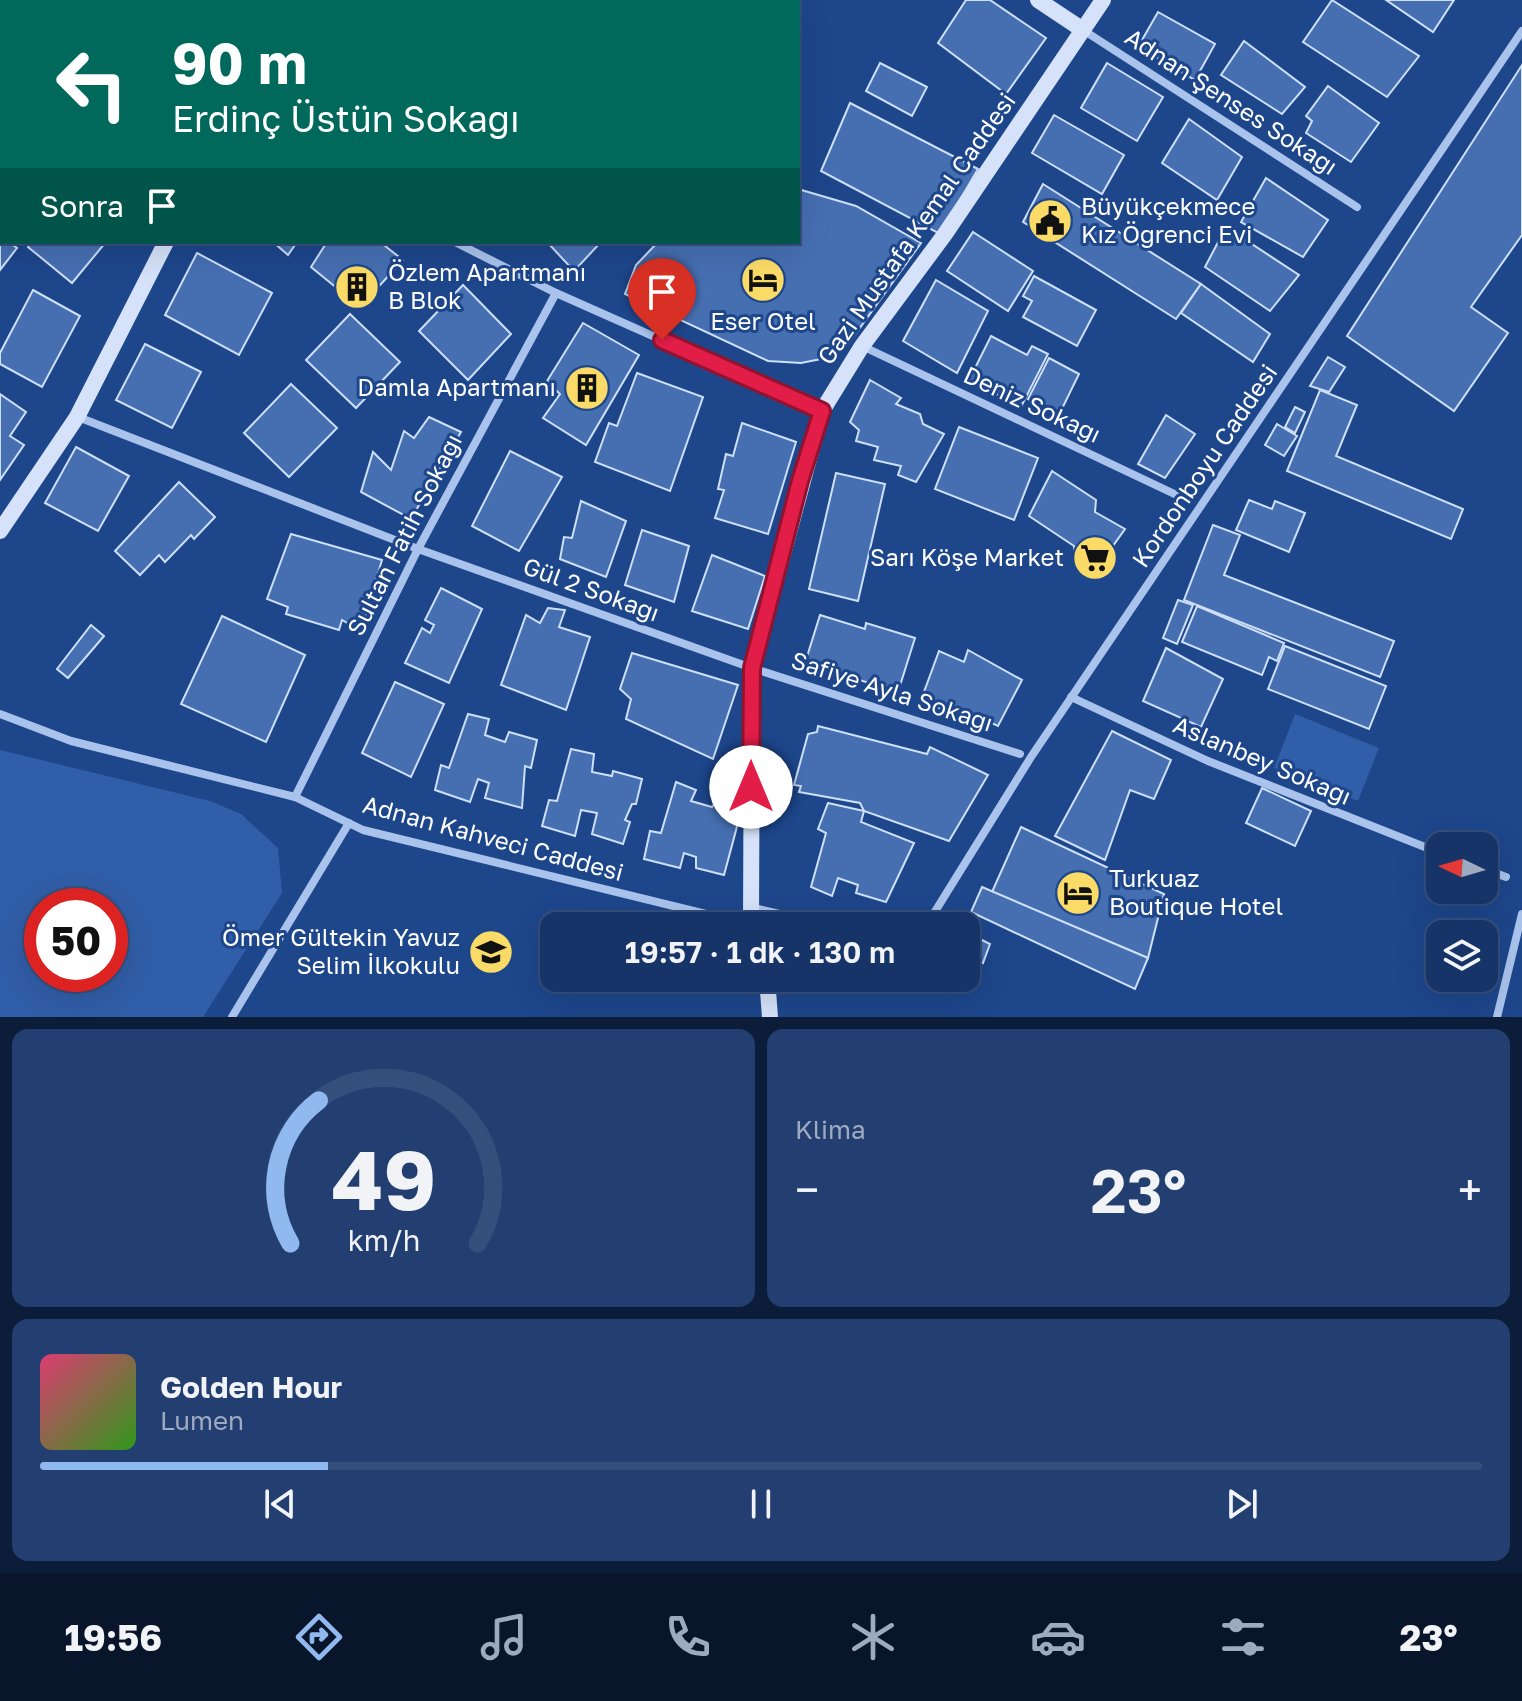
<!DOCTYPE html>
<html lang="tr">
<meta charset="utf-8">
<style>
:root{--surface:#163468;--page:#233f71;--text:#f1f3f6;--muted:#9eaac0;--line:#354f7c;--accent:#90b9f0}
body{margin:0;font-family:"Golos Text",sans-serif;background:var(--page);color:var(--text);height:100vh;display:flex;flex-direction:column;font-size:30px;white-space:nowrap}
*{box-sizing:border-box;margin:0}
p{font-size:26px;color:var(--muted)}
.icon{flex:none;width:44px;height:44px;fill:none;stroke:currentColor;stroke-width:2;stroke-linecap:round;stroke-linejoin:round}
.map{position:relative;height:1017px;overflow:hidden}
.details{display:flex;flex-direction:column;gap:12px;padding:12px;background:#0c1d39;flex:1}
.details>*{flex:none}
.hud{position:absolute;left:0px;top:0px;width:800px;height:244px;box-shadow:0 8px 32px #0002,0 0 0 2px var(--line);background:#00695c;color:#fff;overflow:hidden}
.needle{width:52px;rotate:275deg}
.tools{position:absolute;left:1426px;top:832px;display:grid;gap:16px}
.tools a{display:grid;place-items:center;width:72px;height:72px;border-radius:16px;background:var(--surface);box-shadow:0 8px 32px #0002,0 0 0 2px var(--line);font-size:40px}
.speed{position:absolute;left:24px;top:888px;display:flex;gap:16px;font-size:40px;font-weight:700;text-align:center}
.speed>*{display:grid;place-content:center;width:104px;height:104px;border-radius:50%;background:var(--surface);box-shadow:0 8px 32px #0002,0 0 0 2px var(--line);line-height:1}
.speed .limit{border:12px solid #d22;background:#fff;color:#111}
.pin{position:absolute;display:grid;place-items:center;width:68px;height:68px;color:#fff;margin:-82px -34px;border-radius:50% 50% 50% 0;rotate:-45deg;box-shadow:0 0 8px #0007}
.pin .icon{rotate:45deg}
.me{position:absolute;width:88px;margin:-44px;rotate:0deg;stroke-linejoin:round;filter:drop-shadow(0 0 6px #0008)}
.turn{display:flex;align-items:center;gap:28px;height:168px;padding:0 40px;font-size:36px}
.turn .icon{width:104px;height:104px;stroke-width:2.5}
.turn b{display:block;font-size:56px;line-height:68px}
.then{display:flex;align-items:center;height:76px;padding:0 40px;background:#0003;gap:16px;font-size:30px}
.big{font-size:60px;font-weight:600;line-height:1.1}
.details .tile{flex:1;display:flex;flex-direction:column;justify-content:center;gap:12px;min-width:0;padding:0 28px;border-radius:16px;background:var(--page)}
.details .dial{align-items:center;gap:0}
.dial svg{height:208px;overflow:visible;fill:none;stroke:var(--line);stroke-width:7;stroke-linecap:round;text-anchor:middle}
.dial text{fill:var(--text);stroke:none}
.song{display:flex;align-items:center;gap:24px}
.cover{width:96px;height:96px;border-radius:12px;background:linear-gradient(135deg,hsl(340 70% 55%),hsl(110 70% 35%))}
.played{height:8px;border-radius:4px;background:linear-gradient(90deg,var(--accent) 20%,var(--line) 20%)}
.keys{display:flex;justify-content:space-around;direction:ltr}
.heat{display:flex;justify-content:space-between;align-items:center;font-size:44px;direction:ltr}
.details .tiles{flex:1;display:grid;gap:12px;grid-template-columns:1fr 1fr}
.tile:last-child{grid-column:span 2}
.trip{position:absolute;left:540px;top:912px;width:440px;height:80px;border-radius:16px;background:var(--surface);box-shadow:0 8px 32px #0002,0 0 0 2px var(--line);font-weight:600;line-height:80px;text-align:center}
.menu{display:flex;height:128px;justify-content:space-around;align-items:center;background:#09152a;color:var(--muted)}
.menu .icon{width:56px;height:56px}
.menu .current{color:var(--accent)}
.menu b{font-size:36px;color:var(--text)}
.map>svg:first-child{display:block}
.green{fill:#315ea8;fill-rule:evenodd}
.building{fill:#466fb2;stroke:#cedff9;stroke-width:2}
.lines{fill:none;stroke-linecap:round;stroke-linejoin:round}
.street{stroke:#a9c3ec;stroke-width:8}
.secondary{stroke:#d5e2f9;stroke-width:16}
.route-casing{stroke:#92132f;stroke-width:20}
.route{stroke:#e11d48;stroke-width:14}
.labels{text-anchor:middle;stroke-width:6;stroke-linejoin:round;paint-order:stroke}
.street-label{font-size:24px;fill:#fff;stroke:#1d468b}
.poi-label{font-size:24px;fill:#fff;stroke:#1d468b;text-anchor:start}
</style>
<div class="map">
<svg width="1522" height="1017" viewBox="0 0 1522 1017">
<rect width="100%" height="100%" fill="#1d468b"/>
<!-- green -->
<g class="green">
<polygon points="1295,714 1379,748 1358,801 1274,768"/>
<path d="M0,750L210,801L241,814L278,848L282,893L203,1017H0ZM42,906H110V974H42Z"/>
</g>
<!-- building -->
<g class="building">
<polygon points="0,0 46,0 2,2 2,42"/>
<polygon points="212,0 292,0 210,2"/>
<polygon points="350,0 446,0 349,2"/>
<polygon points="483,0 557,0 555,2"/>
<polygon points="711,0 801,0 798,4"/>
<polygon points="966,0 990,0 1046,38 1006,94 938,43"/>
<polygon points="1332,0 1419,56 1387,97 1303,42"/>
<polygon points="1386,0 1454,0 1433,32"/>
<polygon points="1158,12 1215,44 1195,80 1138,47"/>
<polygon points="1244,41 1305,87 1282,114 1221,75"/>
<polygon points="880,63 927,87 912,116 866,91"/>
<polygon points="1107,63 1163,97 1137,141 1081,108"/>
<polygon points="1522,65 1522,235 1471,307 1508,333 1454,411 1347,336"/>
<polygon points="1328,86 1379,123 1351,162 1306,133 1312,121 1306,116"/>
<polygon points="850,103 978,169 940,234 821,171"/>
<polygon points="1054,115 1124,155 1102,194 1032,153"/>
<polygon points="1189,119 1242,157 1217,200 1162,163"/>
<polygon points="1266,178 1328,220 1303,257 1241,222"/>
<polygon points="1043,184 1201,284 1176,319 1023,222"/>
<polygon points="798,189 856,206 921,243 849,343 826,358 801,363 768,361 625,294 636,265 658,242 798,242"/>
<polygon points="1226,227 1299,275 1270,311 1205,267"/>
<polygon points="973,232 1033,271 1008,311 947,271"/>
<polygon points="0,234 2,242 9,242 17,248 0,270"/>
<polygon points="32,242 106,242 72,283 28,247"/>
<polygon points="273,242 297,242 288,255"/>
<polygon points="327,242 380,242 403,260 360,307 311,267"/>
<polygon points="547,242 601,242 574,271"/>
<polygon points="197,253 272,293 239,355 165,315"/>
<polygon points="1034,276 1096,310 1077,346 1023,317 1032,301 1023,296"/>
<polygon points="936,280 988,311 957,373 903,341"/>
<polygon points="1201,284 1270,334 1253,362 1181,313"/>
<polygon points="463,285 511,334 468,380 419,331"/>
<polygon points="33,290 80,316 42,387 0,364 0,353"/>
<polygon points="350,314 400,362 356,408 306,360"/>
<polygon points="583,323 639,355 586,445 543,418 560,394 547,381"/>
<polygon points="991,336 1027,355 1032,346 1048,354 1021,407 969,380"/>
<polygon points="145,344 201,372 172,428 116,400"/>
<polygon points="1328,357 1345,367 1329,392 1310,386"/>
<polygon points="1049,358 1079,374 1059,415 1028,399"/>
<polygon points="637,373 703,397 670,491 595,462 609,423 617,426"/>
<polygon points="870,380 901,398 896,404 920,414 923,424 944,434 916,482 898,475 901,466 874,460 878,447 856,441 859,430 850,422"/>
<polygon points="291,384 337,428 289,477 244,433"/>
<polygon points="1320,390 1357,405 1336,456 1463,509 1451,539 1287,471"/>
<polygon points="0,394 26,412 10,436 24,445 0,480"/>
<polygon points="1295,407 1305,412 1295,433 1285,427"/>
<polygon points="1166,415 1195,434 1165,478 1138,464"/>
<polygon points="429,417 461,432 411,519 361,492 373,452 391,470 404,431 414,438"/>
<polygon points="742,423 796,442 768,534 715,518 724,490 718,489 726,454 733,456"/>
<polygon points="1277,424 1297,436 1284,456 1265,445"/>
<polygon points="959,427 1038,458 1014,520 935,489"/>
<polygon points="76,447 129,476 98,531 45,503"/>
<polygon points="510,451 562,477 519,551 472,526"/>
<polygon points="1052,471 1096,500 1095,512 1125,529 1095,571 1075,556 1074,546 1029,516"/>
<polygon points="836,473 885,484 858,601 809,589"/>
<polygon points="179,482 215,517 194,539 191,535 165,562 159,555 140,575 115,551"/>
<polygon points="1249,500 1272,509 1275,501 1305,513 1289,552 1236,530"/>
<polygon points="581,501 626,521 606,577 560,559 564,537 572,538"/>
<polygon points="1213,525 1240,535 1224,575 1394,641 1380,677 1184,600"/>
<polygon points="642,530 689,546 674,602 625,585"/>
<polygon points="291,534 382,560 361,631 342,620 339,630 286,614 288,607 267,599"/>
<polygon points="712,555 765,576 748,629 692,611"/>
<polygon points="441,588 482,609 449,683 405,663 422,628 430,633 434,625 425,620"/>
<polygon points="1178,600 1193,605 1177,644 1163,638"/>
<polygon points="1197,606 1284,643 1277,661 1269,657 1262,675 1182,642"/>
<polygon points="548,608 565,610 559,627 590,637 566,710 501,685 526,615 540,623"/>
<polygon points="820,615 865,629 866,623 915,638 898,692 805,663"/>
<polygon points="222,616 305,655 266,742 181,704"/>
<polygon points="91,625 104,636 68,678 57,669"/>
<polygon points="1285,646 1386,686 1369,729 1268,689"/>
<polygon points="1166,648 1223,679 1201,727 1143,701"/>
<polygon points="968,650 1022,680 998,726 952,705 948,712 921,700 939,651 964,662"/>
<polygon points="632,653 738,685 713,759 626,719 631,699 620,689"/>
<polygon points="395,682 444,704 411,777 362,753"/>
<polygon points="468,714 489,719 485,735 505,742 509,732 537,740 531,768 525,766 522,808 485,798 489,783 478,779 470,802 435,790 441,765 449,768"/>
<polygon points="818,726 927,754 930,747 988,775 949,841 864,811 860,803 799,792 801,786 794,785 808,734 817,732"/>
<polygon points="1112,731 1171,760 1154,799 1130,790 1105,860 1055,836"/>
<polygon points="571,749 594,754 592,772 612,776 613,771 642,779 636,804 632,804 625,820 630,822 623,844 592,834 597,813 581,810 575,836 542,826 549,800 557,801"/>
<polygon points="676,782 696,790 691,801 712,807 715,803 742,808 724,875 696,868 696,857 684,853 680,868 644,859 650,831 661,833"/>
<polygon points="1262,788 1311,811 1295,846 1246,823"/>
<polygon points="828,803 864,811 861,822 914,843 886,902 856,893 858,885 838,878 832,896 811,887 826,833 818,829"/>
<polygon points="1021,827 1164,894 1148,958 992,892"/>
<polygon points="982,887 1148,958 1135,989 971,912"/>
<polygon points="966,932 990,944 983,963 966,953"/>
</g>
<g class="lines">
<!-- street -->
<g class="street">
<polyline points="54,2 55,0"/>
<polyline points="1083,30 1357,207"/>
<polyline points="0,68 2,66"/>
<polyline points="455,242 556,293 822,411"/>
<polyline points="862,346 1185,499"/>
<polyline points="78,417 418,549 752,668 1020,754"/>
<polyline points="1071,697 1208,761 1440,853"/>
<polyline points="0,714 71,741 295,797 363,830 751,925"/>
<polyline points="295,797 418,549 556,293"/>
<polyline points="1484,869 1506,877"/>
<polyline points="750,907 830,926"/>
<polyline points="926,926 1031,757 1522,31"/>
<polyline points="232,1017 349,823"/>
<polyline points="1497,1017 1522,914"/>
</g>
<!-- secondary -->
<g class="secondary">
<polyline points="117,0 120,2"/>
<polyline points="1038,0 1083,30"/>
<polyline points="299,2 300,0"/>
<polyline points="673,2 675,0"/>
<polyline points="0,531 77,417 166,242"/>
<polyline points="751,926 752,668 822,411 862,346 945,234 1103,0"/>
<polyline points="767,978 770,1017"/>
</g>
</g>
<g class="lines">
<!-- route casing -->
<g class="route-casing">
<polyline id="route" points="662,340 822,411 800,481 752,668 751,787"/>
</g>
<!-- route -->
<use href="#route" class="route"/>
</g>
<!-- icons -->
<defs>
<g id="civic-disc" transform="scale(2.3)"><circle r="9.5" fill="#fbdb67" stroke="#1d468b"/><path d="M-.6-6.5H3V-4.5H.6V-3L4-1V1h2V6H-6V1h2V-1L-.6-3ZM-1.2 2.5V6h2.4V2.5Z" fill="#111"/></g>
<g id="hotel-disc" transform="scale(2.3)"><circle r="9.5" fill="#fbdb67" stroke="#1d468b"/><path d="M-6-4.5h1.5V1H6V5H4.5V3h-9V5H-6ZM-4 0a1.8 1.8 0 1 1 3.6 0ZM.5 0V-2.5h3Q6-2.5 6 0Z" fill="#111"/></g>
<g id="building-disc" transform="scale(2.3)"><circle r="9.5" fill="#fbdb67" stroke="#1d468b"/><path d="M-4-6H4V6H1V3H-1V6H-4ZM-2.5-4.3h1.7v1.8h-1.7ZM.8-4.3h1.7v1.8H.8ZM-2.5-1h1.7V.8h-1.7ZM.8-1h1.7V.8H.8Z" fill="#111"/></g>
<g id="supermarket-disc" transform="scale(2.3)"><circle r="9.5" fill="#fbdb67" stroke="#1d468b"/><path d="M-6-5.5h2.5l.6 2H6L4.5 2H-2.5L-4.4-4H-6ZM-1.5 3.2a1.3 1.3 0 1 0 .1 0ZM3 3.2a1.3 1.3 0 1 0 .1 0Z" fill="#111"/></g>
<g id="school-disc" transform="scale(2.3)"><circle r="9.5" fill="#fbdb67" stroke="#1d468b"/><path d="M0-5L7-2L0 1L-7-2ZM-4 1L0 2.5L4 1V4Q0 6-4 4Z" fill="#111"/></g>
</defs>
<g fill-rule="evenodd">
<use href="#civic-disc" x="1050" y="221"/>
<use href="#hotel-disc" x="763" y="280"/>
<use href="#building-disc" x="357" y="287"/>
<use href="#building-disc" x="587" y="388"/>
<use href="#supermarket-disc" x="1095" y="558"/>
<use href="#hotel-disc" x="1078" y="893"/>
<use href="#school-disc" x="491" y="952"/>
</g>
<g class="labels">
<!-- street labels -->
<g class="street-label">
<text transform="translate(1231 102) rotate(33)" y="8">Adnan Şenses Sokağı</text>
<text transform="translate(917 229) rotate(-55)" y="8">Gazi Mustafa Kemal Caddesi</text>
<text transform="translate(1032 405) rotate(25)" y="8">Deniz Sokağı</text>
<text transform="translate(1205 466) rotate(-56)" y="8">Kordonboyu Caddesi</text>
<text transform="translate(405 535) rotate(-63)" y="8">Sultan Fatih Sokağı</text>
<text transform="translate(591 590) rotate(20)" y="8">Gül 2 Sokağı</text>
<text transform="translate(892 692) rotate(18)" y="8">Safiye Ayla Sokağı</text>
<text transform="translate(1262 761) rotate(23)" y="8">Aslanbey Sokağı</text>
<text transform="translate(493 839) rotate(15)" y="8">Adnan Kahveci Caddesi</text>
</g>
<!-- poi labels -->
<g class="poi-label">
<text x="1081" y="215">Büyükçekmece<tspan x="1081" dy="28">Kız Öğrenci Evi</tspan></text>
<text x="388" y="281">Özlem Apartmanı<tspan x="388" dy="28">B Blok</tspan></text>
<text x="763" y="330" text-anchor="middle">Eser Otel</text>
<text x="556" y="396" text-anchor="end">Damla Apartmanı</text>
<text x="1064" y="566" text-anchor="end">Sarı Köşe Market</text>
<text x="1109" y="887">Turkuaz<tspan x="1109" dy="28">Boutique Hotel</tspan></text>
<text x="460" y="946" text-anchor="end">Ömer Gültekin Yavuz<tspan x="460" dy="28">Selim İlkokulu</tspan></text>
</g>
</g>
</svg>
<div class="tools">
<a><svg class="needle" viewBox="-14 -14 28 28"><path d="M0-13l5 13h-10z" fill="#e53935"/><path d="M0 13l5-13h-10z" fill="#9eaac0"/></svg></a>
<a><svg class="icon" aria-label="layers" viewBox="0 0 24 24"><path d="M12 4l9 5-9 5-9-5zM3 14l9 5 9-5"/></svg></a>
</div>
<div class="speed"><div class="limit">50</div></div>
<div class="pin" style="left:662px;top:340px;background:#d93025"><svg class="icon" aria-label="arrive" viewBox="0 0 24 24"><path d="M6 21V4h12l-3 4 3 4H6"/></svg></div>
<svg class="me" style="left:751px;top:787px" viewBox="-20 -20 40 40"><circle r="19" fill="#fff"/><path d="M0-13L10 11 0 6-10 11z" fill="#e11d48"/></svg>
<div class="trip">19:57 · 1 dk · 130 m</div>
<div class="hud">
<div class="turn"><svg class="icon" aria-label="left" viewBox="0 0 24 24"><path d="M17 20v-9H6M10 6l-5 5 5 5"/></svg><div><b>90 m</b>Erdinç Üstün Sokağı</div></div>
<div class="then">Sonra<svg class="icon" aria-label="arrive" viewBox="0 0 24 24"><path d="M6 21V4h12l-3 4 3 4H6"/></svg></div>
</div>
</div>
<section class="details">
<div class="tiles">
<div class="tile dial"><svg viewBox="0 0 100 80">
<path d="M14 69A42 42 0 1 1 86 69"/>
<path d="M14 69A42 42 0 0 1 25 14" stroke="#90b9f0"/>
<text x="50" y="56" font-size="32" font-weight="700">49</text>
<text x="50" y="72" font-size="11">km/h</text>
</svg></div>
<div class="tile"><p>Klima</p>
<div class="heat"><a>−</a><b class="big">23°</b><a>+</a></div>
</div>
<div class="tile">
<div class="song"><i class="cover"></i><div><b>Golden Hour</b><p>Lumen</p></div></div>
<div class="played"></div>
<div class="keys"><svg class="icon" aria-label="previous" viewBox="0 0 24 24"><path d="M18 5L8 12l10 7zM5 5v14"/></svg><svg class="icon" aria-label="pause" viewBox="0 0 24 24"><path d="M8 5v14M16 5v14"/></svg><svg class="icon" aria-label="next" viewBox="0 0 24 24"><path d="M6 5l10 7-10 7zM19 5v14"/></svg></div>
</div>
</div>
</section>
<nav class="menu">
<b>19:56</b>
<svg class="icon current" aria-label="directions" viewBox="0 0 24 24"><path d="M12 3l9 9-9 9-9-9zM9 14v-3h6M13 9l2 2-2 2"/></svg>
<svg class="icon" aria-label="music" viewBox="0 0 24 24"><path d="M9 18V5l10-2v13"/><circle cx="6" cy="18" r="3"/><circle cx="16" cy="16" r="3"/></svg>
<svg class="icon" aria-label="phone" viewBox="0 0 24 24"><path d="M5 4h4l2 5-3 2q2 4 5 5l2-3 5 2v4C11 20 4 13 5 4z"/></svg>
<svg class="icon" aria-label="climate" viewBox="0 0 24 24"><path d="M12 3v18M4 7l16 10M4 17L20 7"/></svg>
<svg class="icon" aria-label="car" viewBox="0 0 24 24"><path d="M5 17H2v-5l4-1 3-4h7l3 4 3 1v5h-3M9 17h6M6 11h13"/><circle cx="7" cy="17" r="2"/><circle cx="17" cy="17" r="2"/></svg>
<svg class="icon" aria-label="filters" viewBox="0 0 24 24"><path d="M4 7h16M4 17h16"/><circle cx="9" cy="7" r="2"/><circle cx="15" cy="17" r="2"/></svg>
<b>23°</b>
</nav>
